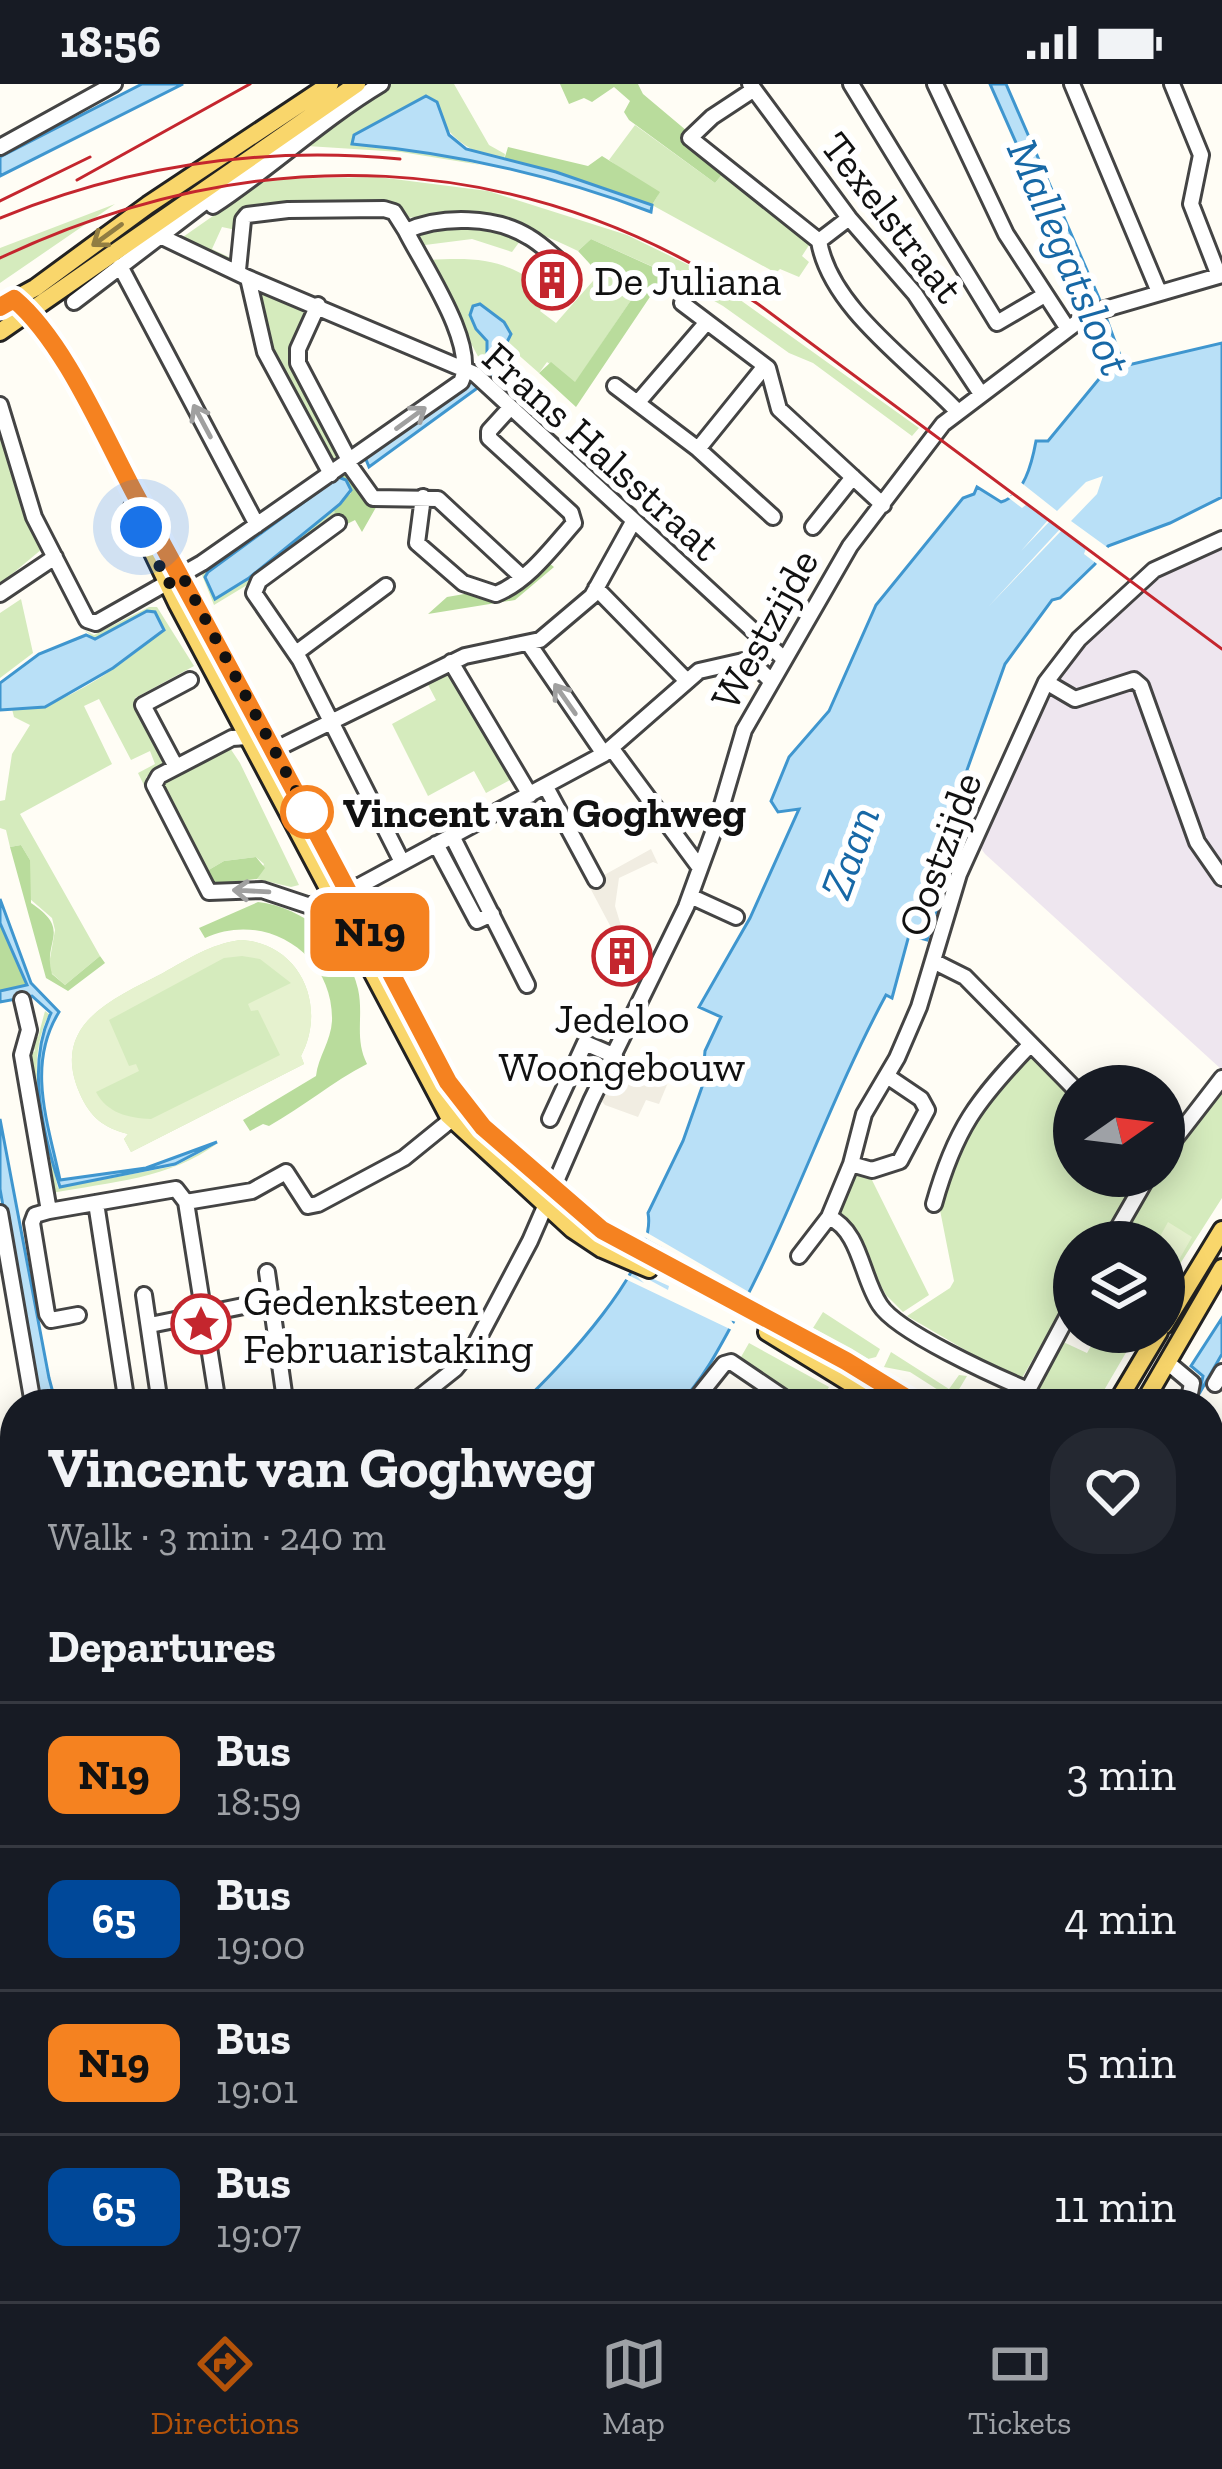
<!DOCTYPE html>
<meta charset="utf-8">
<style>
body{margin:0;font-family:"Zilla Slab",serif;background:#242831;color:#f1f3f6;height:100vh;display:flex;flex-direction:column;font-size:45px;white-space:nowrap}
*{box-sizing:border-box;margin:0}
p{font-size:39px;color:#9ea1a6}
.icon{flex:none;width:66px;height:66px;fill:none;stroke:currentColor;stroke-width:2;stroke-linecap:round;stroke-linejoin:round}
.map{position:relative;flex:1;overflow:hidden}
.sheet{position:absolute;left:0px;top:1305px;width:1224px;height:912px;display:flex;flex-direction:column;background:#171b24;border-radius:48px 48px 0 0;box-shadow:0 6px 30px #0003}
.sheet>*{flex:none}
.badge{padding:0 24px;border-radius:18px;font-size:42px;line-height:78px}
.needle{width:78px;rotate:76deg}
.tools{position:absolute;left:1053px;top:981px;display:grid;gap:24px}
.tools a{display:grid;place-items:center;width:132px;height:132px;border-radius:50%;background:#171b24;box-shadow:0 6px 30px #0003;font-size:60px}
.you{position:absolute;width:60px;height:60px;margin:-30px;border:9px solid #fff;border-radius:50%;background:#1a73e8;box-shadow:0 0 0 18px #1a73e833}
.map>.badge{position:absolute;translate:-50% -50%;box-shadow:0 0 0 6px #fff}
h2{padding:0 48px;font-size:45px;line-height:108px}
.round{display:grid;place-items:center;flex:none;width:126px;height:126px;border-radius:48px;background:#242831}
.overview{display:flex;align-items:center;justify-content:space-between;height:204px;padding:0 48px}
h1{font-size:57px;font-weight:700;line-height:90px}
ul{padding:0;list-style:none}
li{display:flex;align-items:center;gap:36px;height:144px;padding:0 48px;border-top:3px solid #363941}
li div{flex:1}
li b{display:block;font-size:45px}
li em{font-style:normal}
li .badge{min-width:132px;font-weight:700;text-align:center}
.status{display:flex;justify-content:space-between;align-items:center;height:84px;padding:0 60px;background:#171b24;direction:ltr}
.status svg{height:33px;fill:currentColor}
.tab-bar{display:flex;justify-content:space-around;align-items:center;height:168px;border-top:3px solid #363941;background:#171b24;font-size:33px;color:#9ea1a6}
.tab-bar a{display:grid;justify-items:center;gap:6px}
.tab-bar .current{color:#b45309}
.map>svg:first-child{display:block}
.industrial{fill:#eee6ef}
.green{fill:#d5ebbd}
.forest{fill:#b9dc9c}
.pitch{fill:#e6f2cf;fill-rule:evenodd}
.plaza{fill:#f1ede2}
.water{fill:#b9e0f7;stroke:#3f96cf;stroke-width:3}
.pier{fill:#fffdf5}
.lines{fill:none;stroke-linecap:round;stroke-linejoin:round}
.minor-casing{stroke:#444;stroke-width:20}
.major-casing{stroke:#222;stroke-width:22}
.minor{stroke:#fff;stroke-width:14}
.major{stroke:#f9d66b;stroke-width:16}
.rail{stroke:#c4262e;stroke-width:3}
.oneway{stroke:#917d42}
.oneway2{stroke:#a0a0a0}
.line-casing{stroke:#fff;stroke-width:27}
.line{stroke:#f58220;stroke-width:18}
.walk{stroke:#111;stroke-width:12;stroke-dasharray:0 21.6}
.stop-dot{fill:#fff;stroke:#f58220;stroke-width:6}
.labels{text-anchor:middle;stroke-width:12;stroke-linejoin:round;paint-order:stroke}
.street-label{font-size:42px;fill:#111;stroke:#fff}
.poi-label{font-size:42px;fill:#111;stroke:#fff;text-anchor:start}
.stop-label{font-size:42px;font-weight:bold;fill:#111;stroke:#fff;text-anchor:start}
.water-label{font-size:45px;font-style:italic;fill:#1768a6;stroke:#fff}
</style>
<div class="status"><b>18:56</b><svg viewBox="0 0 49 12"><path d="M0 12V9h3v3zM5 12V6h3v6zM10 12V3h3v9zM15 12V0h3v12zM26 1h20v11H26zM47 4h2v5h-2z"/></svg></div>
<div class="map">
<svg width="1222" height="2217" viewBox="0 0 1222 2217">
<rect width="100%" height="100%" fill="#fffdf5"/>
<path class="industrial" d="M1222 457V984L1221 985 985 770 975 756 1046 607 1095 533 1181 470Z"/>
<path class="green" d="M391 0H454L489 61 505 70 504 76C458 65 449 51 426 12L354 51 352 59 430 68 481 81 401 68 307 62Z
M635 41 715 99 725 87 811 158 802 172 809 178 799 193 780 185 776 189 652 121 658 111 609 76Z
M378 93 488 107 627 151 697 185 919 344 912 352 813 279 789 269 723 222 660 186 591 155 578 167C507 133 484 128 404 134L400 128 243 127 236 146 222 143 212 165 233 175 231 177 180 155 266 95Z
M115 120 0 199V164Z
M451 141 487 142 523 153 512 168 472 155 425 161 428 176C483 173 508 175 552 211L540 227 556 239 607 181 612 180 640 203 575 299 547 278 539 289 506 260 511 250 476 245 487 257V285L480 276 415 156 417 146Z
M256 202 308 221 309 227 294 266 342 372 336 379H331L264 259Z
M0 339 42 465 0 500Z
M343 385 338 393 270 440 265 449 209 488 206 493 214 514 249 494 333 426 339 433 252 498 214 521 202 491 206 485Z
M21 515 33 569 0 594V529Z
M149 523H157L194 582 135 614 169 680 146 693 182 764 177 768 138 689 155 680 150 667 131 676 99 615 84 622 112 680 20 730 100 872 65 901 48 886 55 846 52 834 30 815V776L21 761 10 763 6 746 0 744V717L5 716 12 670 30 641 14 633 12 625C57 631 130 575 164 546L147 527 95 555 84 546 94 551Z
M445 581 511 689 512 695 486 709 474 687 428 712 392 640 436 616 424 593Z
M230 664 240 679 299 801 291 803 257 795 264 780 256 773 224 777 207 787 160 698Z
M240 856C299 858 328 921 301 972L304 980 131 1068 124 1055 128 1050C104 1044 90 1033 80 1010 49 940 113 915 163 889 188 875 211 860 240 856Z
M45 927 49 930C22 985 46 1047 58 1104L175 1082 218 1059C170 1095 110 1098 52 1109L27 973 35 967 30 954 38 953Z
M1029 966 1074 1011V1092H1139L1101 1158H1074V1204L1022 1294 1015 1295 907 1232 950 1204 954 1197 939 1121 959 1055Z
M1222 1010V1114L1164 1205V1158H1116L1156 1092H1164C1164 1062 1203 1031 1222 1010Z
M856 1085 869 1090 929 1211 903 1228 886 1211 839 1125Z
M823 1228 880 1265 876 1273 868 1275 813 1244Z
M1099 1248H1138L1096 1320H1042L1037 1294 1059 1256 1087 1269Z
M749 1259 829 1303 819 1320H807L741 1273Z
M891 1268 949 1305 959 1291 967 1292 958 1307 978 1320H960L910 1288 884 1283Z
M1222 1433V1447L1211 1450 1222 1501V1539L1209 1545V1540L1218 1535 1215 1531 1209 1533V1436Z
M1222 2107V2217H207L253 2202H1209V2112Z"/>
<path class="forest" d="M560 0H638L643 10 687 47 684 56 725 87 715 99 629 36 624 28 630 17 614 3 592 18 584 14 569 20Z
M508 63 588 82 602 72 660 108 652 121 556 88 504 76Z
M591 155 666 189 576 323 539 289 551 278 575 298 640 203 612 180 600 191 578 167Z
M343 385 349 387 379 418 362 448 355 436 345 441 333 426 351 409 346 396 338 393Z
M545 476 554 483 515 516 428 530 447 513 499 504Z
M21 761 30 776 31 819C73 847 42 856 52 890L65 901 100 872 105 879 68 907 46 894 10 763Z
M256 773 265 784 257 795 214 800 207 787 224 777Z
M258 818C303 823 348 859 358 905 364 932 354 954 367 980 332 998 303 1023 269 1042L263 1040 250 1047 243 1036 316 992C318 973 331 957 332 937 334 870 265 826 205 854L199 844Z
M0 839 27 901 0 907Z
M512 2202H620L625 2217H490Z
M790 2202H889L888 2217H797Z"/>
<path class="pitch" d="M240 856C299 858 328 921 301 972L304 980 131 1068 124 1055 128 1050C104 1044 90 1033 80 1010 49 940 113 915 163 889 188 875 211 860 240 856ZM242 872 260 875 291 899 248 920 251 927 258 926 280 971 151 1035C128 1034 107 1029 96 1008L139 987 136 980 129 982 109 936 224 874Z
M1168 1138 1192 1153 1168 1195 1164 1192V1158H1157Z"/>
<path class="plaza" d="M651 765 658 780 653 778 619 794 615 822 622 845 614 849 588 800Z
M618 969 669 996 659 1020 646 1016 638 1033 605 1021 600 1015Z"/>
<path class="water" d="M142 0H183L0 92V73Z
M990 0H1006L1099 214 1124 282 1222 259V413L1170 439 1108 462 1095 480 1060 514 1052 516 1005 580 967 686 971 690 962 721 969 725 927 856 909 851 892 914 886 911C832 1011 796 1119 743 1220 725 1253 706 1293 679 1320H521C559 1285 658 1180 648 1129L683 1057 702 1003 705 967 721 933 699 923 750 834 799 725 778 728 771 717 789 673 829 627 876 521 963 414 974 410 977 403 1001 418C1024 412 1032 379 1036 357H1048L1113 278Z
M426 12 437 18 449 51 466 65 556 88 652 121 651 128C554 91 455 69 352 60L354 51Z
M480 220 504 238 511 250 491 291 476 305 369 383 365 373 487 285V257L476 245 470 231 473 222Z
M338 393 346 396 351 406 340 420 249 494 215 515 205 493 208 488Z
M147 527 155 528 164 546 113 584 45 623 0 626V599L39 570 86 551 95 555Z
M0 815 31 899 59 928C26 981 48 1039 60 1096L146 1084 217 1058 175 1080 60 1103C43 1050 26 981 51 929L32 912 0 918V907L27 901 0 839Z
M0 1035 49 1294 56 1320H38L0 1105Z
M1222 1234V1270L1199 1310 1203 1292 1191 1282Z
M15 1448V1590L0 1593V1451Z
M975 2202 990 2203 1126 2202 1102 2217H964L976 2210Z"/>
<path class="pier" d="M1103 392 1097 410 1071 437 1111 466 1099 477 1101 483 1084 470 1086 464 1062 446 988 523 1060 445 1050 437 1021 467 1048 436 1027 420 1022 424 1005 411 1011 412 1019 397 1057 427 1086 398Z
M644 1147 754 1211 747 1217 750 1220 739 1239 730 1236 737 1243 734 1247 619 1192 622 1188 644 1199 629 1185 668 1206 669 1202 625 1182 681 1183 682 1178 669 1170 643 1159 644 1156 664 1164 642 1152Z"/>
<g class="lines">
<g class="minor-casing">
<path id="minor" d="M750 0 849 134 915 210 981 310
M851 0 997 239 1043 212
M935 0 1006 150 1068 245
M1072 0 1159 208
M1172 0 1201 71 1191 120 1219 192
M753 6 712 33 690 54 819 157
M0 63 114 0
M213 122C271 84 321 36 381 0
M849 134 819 157C830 224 912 279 957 327
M160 152 248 194 475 290 784 575
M120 182 257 441
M238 186 243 136 247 131 288 126 384 125 394 128 406 147C441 131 496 132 529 153 543 161 555 174 568 184
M248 194 265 268 331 390
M74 218 230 99 284 61 304 52
M682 219 768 284 779 325 883 421
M318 221 298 265V279L350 378
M615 302 698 365 773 433
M639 317 707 238
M0 321 34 433 87 536 96 539 202 479 461 298C478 261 424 183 406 147
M698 365 765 282
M348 379 373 414 438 415 522 493
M423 413 417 459 463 499 496 510C528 497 552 464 574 439L571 429 489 354V347L509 325
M338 439 259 497 254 509 300 576 402 778
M813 443 853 393
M596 504 686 596
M0 510 55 473
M529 560 604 670
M296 569 386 502
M451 578 530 711
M1046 598 1075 615 1134 596 1141 602 1197 758 1222 794
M248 653 232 654 159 692 154 701 209 808 262 806 310 822 361 801 604 670 699 587 743 577 753 579 771 597
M612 665 700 784
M274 666 465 572 540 556 592 512 633 438
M176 683 143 621 190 596
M546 703 596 796
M452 752 527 901
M436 760 477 837 492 830
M690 812 736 833
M935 878 965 893 1074 1004
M22 916 29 946 22 971 49 1127 35 1131 32 1139 47 1230 51 1236 78 1231
M550 1035 585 959 615 972
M1164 1069 1222 994
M851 1080 872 1086 900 1077 927 1026 921 1015 887 992
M186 1118 218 1320
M96 1119 127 1320
M934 1120C955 1045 977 1016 1030 961
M49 1127 176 1105 186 1118 252 1107 286 1088 308 1122 318 1120 404 1074 457 1031
M0 1129 33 1320
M829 1133C861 1148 861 1193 880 1221 897 1248 995 1292 1028 1306L1074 1220
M1110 1158 1148 1092
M799 1172 829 1133 851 1080 864 1030 897 974 919 923 959 790 1046 598 1079 555 1154 486 1222 455
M267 1188 284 1309
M144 1211 160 1320
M150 1241 268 1217
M1167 1278 1192 1299 1188 1320
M1215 1300 1222 1288
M411 1320 455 1285 476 1259 530 1157 591 1017 686 823 717 738 744 646 850 462 943 340 1088 230 1222 191
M692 1320 724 1280 731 1278 793 1320
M0 1372 15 1369
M1209 1583 1222 1604
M1 1729 15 1774
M0 1909 15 1904
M0 1956 15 1999
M0 2055 15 2050
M0 2133 15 2174
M25 2202 31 2217
M92 2217 132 2202
M148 2217 162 2214 163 2217"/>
</g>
<g class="major-casing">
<path id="major" d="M14 215C65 257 102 350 134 408 241 604 345 801 448 998L483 1043 602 1146 846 1277 916 1320
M0 223 35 204 148 121 330 0
M0 248 357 0
M132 425 177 519 448 1031 572 1145 602 1165 649 1185
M1164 1241 1222 1146
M767 1248 884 1320
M1116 1320 1159 1248
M1143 1320 1222 1184
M1209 1616 1222 1637
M1209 1646 1222 1667
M1209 1684 1222 1705
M1209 1703 1222 1725
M122 2217 161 2202"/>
</g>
<use href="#minor" class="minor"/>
<use href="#major" class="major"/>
<path class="rail" d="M77 96 250 0
M0 117 90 73
M0 134C127 82 263 62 400 75
M0 174C255 54 521 61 758 220L1222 565"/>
</g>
<defs><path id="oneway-shaft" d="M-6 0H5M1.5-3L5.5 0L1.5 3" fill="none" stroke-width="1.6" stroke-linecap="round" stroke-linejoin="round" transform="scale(3)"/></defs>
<use class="oneway" href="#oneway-shaft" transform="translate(107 151) rotate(144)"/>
<g class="oneway2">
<use href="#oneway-shaft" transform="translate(411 334) rotate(-36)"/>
<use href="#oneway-shaft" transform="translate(202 337) rotate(-118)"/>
<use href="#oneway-shaft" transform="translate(565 615) rotate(-125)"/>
<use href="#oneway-shaft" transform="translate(251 807) rotate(-177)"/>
</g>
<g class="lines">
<g class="line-casing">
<path id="line" d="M0 223 14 215C64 257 103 350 134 408 241 604 345 801 448 998L483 1043 602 1146 846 1277 916 1320"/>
</g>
<use href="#line" class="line"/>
<path class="walk" d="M141 443 168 500 182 491 307 728"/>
</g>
<defs>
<g id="building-ring" transform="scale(3)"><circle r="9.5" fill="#fff" stroke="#c4262e" stroke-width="1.5"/><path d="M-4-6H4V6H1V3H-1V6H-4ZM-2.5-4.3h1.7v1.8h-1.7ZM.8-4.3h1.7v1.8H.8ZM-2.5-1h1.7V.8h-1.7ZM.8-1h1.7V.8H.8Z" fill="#c4262e"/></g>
<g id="sight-ring" transform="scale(3)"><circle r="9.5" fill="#fff" stroke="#c4262e" stroke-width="1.5"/><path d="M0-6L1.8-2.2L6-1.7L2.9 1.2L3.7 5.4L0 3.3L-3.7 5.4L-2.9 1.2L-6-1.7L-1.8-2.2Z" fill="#c4262e"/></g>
</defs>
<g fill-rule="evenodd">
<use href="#building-ring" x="552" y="196"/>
<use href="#building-ring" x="622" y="872"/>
<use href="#sight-ring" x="201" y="1240"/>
</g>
<circle class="stop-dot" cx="307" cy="728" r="24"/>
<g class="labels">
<g class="street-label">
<text transform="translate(893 133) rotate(52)" y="15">Texelstraat</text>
<text transform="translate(602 367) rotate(42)" y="15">Frans Halsstraat</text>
<text transform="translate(764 545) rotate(-61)" y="15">Westzijde</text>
<text transform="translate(939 770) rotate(-70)" y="15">Oostzijde</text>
</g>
<g class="poi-label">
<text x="594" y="211">De Juliana</text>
<text x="622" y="949" text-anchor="middle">Jedeloo<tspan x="622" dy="48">Woongebouw</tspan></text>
<text x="243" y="1231">Gedenksteen<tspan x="243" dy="48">Februaristaking</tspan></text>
</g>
<g class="stop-label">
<text x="343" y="743">Vincent van Goghweg</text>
</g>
<g class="water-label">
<text transform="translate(1070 173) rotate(67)" y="16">Mallegatsloot</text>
<text transform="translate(849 768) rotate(-70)" y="16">Zaan</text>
</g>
</g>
</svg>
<div class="tools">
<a><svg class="needle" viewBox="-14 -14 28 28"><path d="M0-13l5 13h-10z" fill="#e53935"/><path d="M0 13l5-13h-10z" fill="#9ea1a6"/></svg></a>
<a><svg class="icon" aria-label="layers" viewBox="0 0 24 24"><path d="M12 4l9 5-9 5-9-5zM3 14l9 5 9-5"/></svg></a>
</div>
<div class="you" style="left:141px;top:443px"></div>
<b class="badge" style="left:370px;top:848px;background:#f58220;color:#111">N19</b>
<section class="sheet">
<div class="overview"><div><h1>Vincent van Goghweg</h1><p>Walk · 3 min · 240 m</p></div><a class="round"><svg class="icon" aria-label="heart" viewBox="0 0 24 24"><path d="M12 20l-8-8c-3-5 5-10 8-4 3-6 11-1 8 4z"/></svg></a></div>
<h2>Departures</h2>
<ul>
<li><span class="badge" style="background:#f58220;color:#111">N19</span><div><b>Bus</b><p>18:59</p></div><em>3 min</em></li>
<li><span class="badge" style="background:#004899;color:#fff">65</span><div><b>Bus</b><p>19:00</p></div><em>4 min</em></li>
<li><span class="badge" style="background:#f58220;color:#111">N19</span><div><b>Bus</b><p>19:01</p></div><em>5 min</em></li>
<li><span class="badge" style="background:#004899;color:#fff">65</span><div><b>Bus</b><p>19:07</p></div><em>11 min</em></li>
</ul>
</section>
</div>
<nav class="tab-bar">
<a class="current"><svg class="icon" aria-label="directions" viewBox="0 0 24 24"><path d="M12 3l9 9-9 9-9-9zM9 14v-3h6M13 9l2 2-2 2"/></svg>Directions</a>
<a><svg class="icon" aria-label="map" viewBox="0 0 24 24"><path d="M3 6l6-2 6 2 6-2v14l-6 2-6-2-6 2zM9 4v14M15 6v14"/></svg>Map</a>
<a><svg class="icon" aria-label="tickets" viewBox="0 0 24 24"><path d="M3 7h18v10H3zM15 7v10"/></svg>Tickets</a>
</nav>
